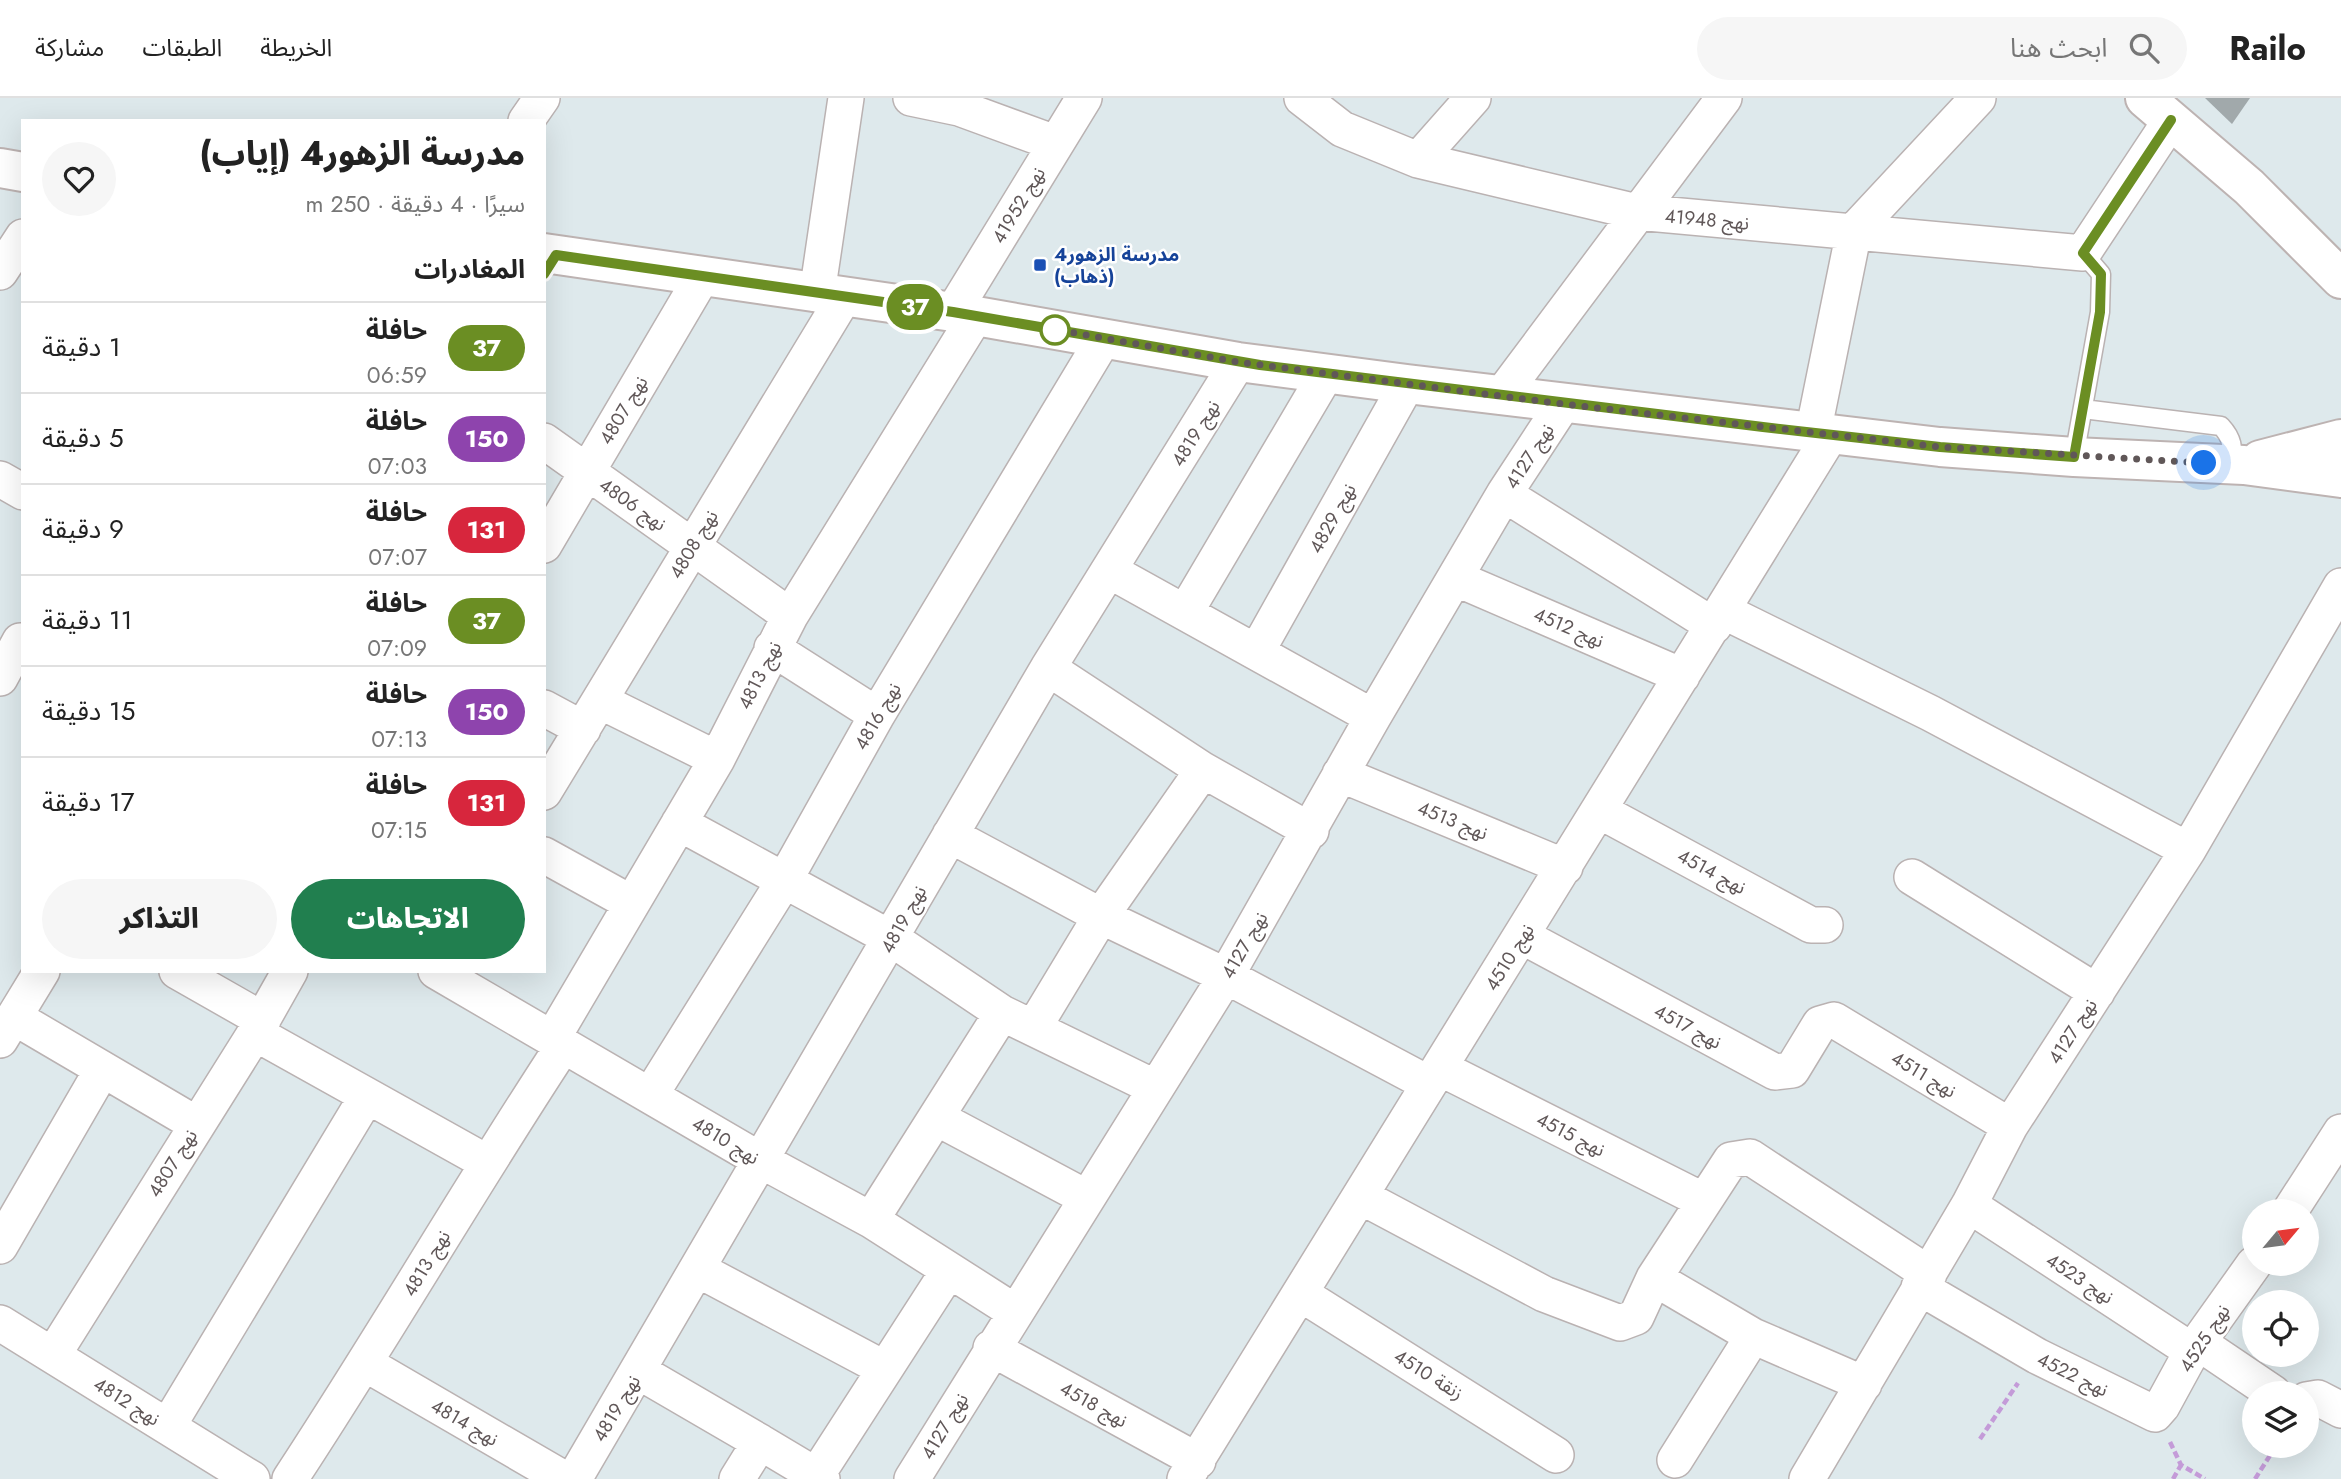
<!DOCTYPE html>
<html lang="ar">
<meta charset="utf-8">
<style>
body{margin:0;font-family:Jost,"Noto Sans Arabic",sans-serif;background:#f6f6f6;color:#222;direction:rtl;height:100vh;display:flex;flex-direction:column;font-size:26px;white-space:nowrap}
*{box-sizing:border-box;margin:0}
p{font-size:23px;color:#767676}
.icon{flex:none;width:38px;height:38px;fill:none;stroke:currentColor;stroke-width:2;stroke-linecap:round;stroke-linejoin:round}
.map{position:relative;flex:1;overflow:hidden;direction:ltr}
.sheet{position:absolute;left:21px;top:21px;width:525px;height:854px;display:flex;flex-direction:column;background:#fff;border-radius:0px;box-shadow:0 7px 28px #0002;direction:rtl}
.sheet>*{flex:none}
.badge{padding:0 14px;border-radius:23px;font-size:24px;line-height:46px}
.needle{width:46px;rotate:61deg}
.controls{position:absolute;left:2242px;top:1101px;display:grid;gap:14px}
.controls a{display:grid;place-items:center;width:77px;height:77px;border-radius:50%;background:#fff;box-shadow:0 7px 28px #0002;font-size:35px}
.you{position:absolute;width:35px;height:35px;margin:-18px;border:5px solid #fff;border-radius:50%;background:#1a73e8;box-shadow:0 0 0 10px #1a73e833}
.map>.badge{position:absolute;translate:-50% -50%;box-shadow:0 0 0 4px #fff}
h2{padding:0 21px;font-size:26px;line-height:63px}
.round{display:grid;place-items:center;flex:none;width:74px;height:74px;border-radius:37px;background:#f6f6f6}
.headline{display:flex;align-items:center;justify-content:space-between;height:119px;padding:0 21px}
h1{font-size:33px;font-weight:800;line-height:52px}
.action{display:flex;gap:14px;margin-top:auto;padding:14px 21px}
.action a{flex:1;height:80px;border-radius:42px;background:#217f4f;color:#fff;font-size:28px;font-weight:800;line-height:80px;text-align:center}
.action a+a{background:#f6f6f6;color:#222}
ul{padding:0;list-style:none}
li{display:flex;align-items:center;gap:21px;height:91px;padding:0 21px;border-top:2px solid #e0e0e0}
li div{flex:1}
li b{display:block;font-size:26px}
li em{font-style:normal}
li .badge{min-width:77px;font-weight:700;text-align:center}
header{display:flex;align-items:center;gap:42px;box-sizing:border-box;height:98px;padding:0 35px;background:#fff;border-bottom:2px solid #e0e0e0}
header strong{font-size:33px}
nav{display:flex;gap:38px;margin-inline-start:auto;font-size:24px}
.search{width:490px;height:63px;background:#f6f6f6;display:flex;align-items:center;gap:18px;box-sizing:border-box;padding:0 24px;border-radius:38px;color:#767676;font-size:26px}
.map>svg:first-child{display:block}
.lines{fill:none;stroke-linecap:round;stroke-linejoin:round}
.service-casing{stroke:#bab2b2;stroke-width:21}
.minor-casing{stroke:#bab2b2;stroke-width:38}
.secondary-casing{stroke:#bdb3b2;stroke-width:42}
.path{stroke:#c49bd8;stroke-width:4.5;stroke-dasharray:7 3.5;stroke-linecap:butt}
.service{stroke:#fff;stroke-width:18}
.minor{stroke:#fff;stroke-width:35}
.secondary{stroke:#fff;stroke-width:38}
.wall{fill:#a1a9ab}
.line-casing{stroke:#fff;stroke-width:16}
.line{stroke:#6b8e23;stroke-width:10}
.walk{stroke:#605758;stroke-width:7;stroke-dasharray:0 12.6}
.transit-dot{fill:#1a4fb4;stroke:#fff;stroke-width:2.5}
.stop-dot{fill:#fff;stroke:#6b8e23;stroke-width:3.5}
.labels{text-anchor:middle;stroke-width:5;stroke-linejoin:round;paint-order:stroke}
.street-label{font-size:19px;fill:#605758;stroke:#fff}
.transit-label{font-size:19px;font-weight:bold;fill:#164399;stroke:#fff;text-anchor:start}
</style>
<header>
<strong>Railo</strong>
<div class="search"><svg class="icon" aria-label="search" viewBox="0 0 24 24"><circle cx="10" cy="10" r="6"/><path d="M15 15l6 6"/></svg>ابحث هنا</div>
<nav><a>الخريطة</a><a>الطبقات</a><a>مشاركة</a></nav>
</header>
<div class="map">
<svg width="2341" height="1381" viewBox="0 0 2341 1381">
<rect width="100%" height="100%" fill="#dee9ec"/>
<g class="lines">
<g class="service-casing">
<path id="service" d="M2083 311 2221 328C2233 341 2233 349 2231 366
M2074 359 2100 214 2101 176 2083 155"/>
</g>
<g class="minor-casing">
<path id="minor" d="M911 0 959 10 1055 45
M1302 0 1342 31 1418 62 1637 114 2083 155 2171 22
M526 23 542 0
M1418 62 1473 0
M0 174 23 139
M817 196 846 0
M953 214 1084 0
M1501 298 1724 0
M1813 335 1854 133 1978 0
M544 343 790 518
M0 381 23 394
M1504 396 1714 528
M544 447 703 177
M1110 473 1373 619
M1455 480 1682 578
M1186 513 1326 276
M1723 513 1930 615 2188 752
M772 550 877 617
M1257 553 1407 286
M1048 570 1203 672 1311 733
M0 580 20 543
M600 603 717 661
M544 610 583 631
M1340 676 1565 769
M544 694 844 199
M1600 713 1811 827H1825
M679 725 892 841 1002 915 1156 990
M950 737 1101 818 1226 878 1429 986
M544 757 631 805
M1912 779 2097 894
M1522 838 1775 974 1792 972 1820 926 1834 922 2010 1028
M177 873 263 922
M436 873 762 1063 871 1122 1015 1214
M14 919 196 1026
M1034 929 1101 818 1203 672
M255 935 486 1064
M552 941 717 661 790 518 975 219
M0 942 42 873
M1440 970 1702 1102
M651 996 784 783 877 617 1104 240
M937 1020 1087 1100
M1360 1098 1544 1196 1620 1225 1636 1219 1654 1180 1731 1062 1750 1059 1929 1176
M1969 1107 2192 1253
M2290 1113 2341 1034
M871 1122 1002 915
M0 1148 102 972
M697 1171 885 1271
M1654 1180 1753 1238 1864 1286
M1919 1189 2037 1258 2155 1316 2162 1308 2192 1253 2254 1166
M1301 1196 1556 1357
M0 1225 252 1381
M2199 1245 2273 1295
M991 1250 1198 1363
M53 1257 255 935 290 873
M366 1266 564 1381
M638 1273 760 1344
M2306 1302 2318 1300 2341 1312
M168 1328 367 998
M1675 1362 1753 1238
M816 1378 949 1172
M290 1381C384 1238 469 1091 563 948
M574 1381 1048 570 1238 264
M737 1381 760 1344 822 1381
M912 1381 1226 878 1373 619 1504 396 1563 306
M1185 1381 1831 336
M1807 1381 1969 1107 2010 1028 2188 752 2341 488"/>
</g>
<g class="secondary-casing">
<path id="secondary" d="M2145 0 2249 89 2341 181
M0 70 23 74
M544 155 953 214 1238 264 1407 286 1940 349 2074 359 2244 367 2341 380
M2260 362 2341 341"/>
</g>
<path class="path" d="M1980 1341 2018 1285
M2170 1344 2181 1367 2205 1381
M2173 1381 2181 1367
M2255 1381 2276 1348"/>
<use href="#service" class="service"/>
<use href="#minor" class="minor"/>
<use href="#secondary" class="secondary"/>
</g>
<path class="wall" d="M2205 0H2250L2232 26Z"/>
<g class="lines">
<g class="line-casing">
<path id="line" d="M544 176 556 157 953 214 1260 267 1763 329 1940 349 2074 359 2100 214 2101 176 2083 155 2171 22"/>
</g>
<use href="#line" class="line"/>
<path class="walk" d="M1055 232 1052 231 1238 264 1563 306 1940 349 2204 365"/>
</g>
<rect class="transit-dot" x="1033" y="160" width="14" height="14" rx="3.5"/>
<circle class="stop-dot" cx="1055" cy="232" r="14"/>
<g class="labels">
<g class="street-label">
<text transform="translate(1018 107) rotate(-59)" y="7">نهج 41952</text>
<text transform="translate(1707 121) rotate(5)" y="7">نهج 41948</text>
<text transform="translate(623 312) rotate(-59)" y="7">نهج 4807</text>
<text transform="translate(1195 335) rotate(-58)" y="7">نهج 4819</text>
<text transform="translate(1529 358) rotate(-57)" y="7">نهج 4127</text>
<text transform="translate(633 406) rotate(35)" y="7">نهج 4806</text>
<text transform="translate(1332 420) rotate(-61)" y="7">نهج 4829</text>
<text transform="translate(693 446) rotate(-59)" y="7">نهج 4808</text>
<text transform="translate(1569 529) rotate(23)" y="7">نهج 4512</text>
<text transform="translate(759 577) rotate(-63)" y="7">نهج 4813</text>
<text transform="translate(877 618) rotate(-60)" y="7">نهج 4816</text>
<text transform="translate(1453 722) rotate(22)" y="7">نهج 4513</text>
<text transform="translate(1712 773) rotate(28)" y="7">نهج 4514</text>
<text transform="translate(903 821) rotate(-61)" y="7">نهج 4819</text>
<text transform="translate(1244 847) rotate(-60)" y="7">نهج 4127</text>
<text transform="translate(1509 859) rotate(-58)" y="7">نهج 4510</text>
<text transform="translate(1688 928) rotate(28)" y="7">نهج 4517</text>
<text transform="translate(2072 933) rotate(-57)" y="7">نهج 4127</text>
<text transform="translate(1924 976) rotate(31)" y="7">نهج 4511</text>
<text transform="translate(1571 1036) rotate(27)" y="7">نهج 4515</text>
<text transform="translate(726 1042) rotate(31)" y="7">نهج 4810</text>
<text transform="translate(172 1065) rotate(-58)" y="7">نهج 4807</text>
<text transform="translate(426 1165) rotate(-59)" y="7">نهج 4813</text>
<text transform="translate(2080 1180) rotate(33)" y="7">نهج 4523</text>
<text transform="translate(2204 1240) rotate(-57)" y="7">نهج 4525</text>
<text transform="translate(1429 1276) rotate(32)" y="7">زنقة 4510</text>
<text transform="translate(2073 1276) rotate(26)" y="7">نهج 4522</text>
<text transform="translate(127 1303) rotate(32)" y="7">نهج 4812</text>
<text transform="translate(1094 1306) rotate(29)" y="7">نهج 4518</text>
<text transform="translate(616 1310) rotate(-59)" y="7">نهج 4819</text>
<text transform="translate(465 1324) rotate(30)" y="7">نهج 4814</text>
<text transform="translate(944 1328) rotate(-59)" y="7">نهج 4127</text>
</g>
<g class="transit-label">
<text x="1054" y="163">مدرسة الزهور4<tspan x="1054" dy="22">(ذهاب)</tspan></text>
</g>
</g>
</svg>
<div class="controls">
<a><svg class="needle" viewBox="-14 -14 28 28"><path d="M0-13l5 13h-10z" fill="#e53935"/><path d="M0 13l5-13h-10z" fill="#767676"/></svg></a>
<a><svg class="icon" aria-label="locate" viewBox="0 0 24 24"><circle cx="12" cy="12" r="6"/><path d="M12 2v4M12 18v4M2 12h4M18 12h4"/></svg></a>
<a><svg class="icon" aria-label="layers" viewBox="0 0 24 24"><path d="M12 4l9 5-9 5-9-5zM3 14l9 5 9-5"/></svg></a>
</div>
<div class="you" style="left:2204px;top:365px"></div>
<b class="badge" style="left:915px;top:209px;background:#6b8e23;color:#fff">37</b>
<section class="sheet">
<div class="headline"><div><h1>مدرسة الزهور4 (إياب)</h1><p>سيرًا · 4 دقيقة · 250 m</p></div><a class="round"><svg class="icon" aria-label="heart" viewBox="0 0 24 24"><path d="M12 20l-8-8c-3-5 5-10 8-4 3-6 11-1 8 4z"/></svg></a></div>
<h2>المغادرات</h2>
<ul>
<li><span class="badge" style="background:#6b8e23;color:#fff">37</span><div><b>حافلة</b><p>06:59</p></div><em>1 دقيقة</em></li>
<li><span class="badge" style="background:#8e44ad;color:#fff">150</span><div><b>حافلة</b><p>07:03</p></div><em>5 دقيقة</em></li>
<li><span class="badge" style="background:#d7263d;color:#fff">131</span><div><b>حافلة</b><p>07:07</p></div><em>9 دقيقة</em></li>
<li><span class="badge" style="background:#6b8e23;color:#fff">37</span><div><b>حافلة</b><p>07:09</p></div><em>11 دقيقة</em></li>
<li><span class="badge" style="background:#8e44ad;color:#fff">150</span><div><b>حافلة</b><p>07:13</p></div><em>15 دقيقة</em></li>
<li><span class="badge" style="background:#d7263d;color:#fff">131</span><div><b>حافلة</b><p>07:15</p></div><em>17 دقيقة</em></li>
</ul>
<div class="action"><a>الاتجاهات</a><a>التذاكر</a></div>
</section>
</div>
